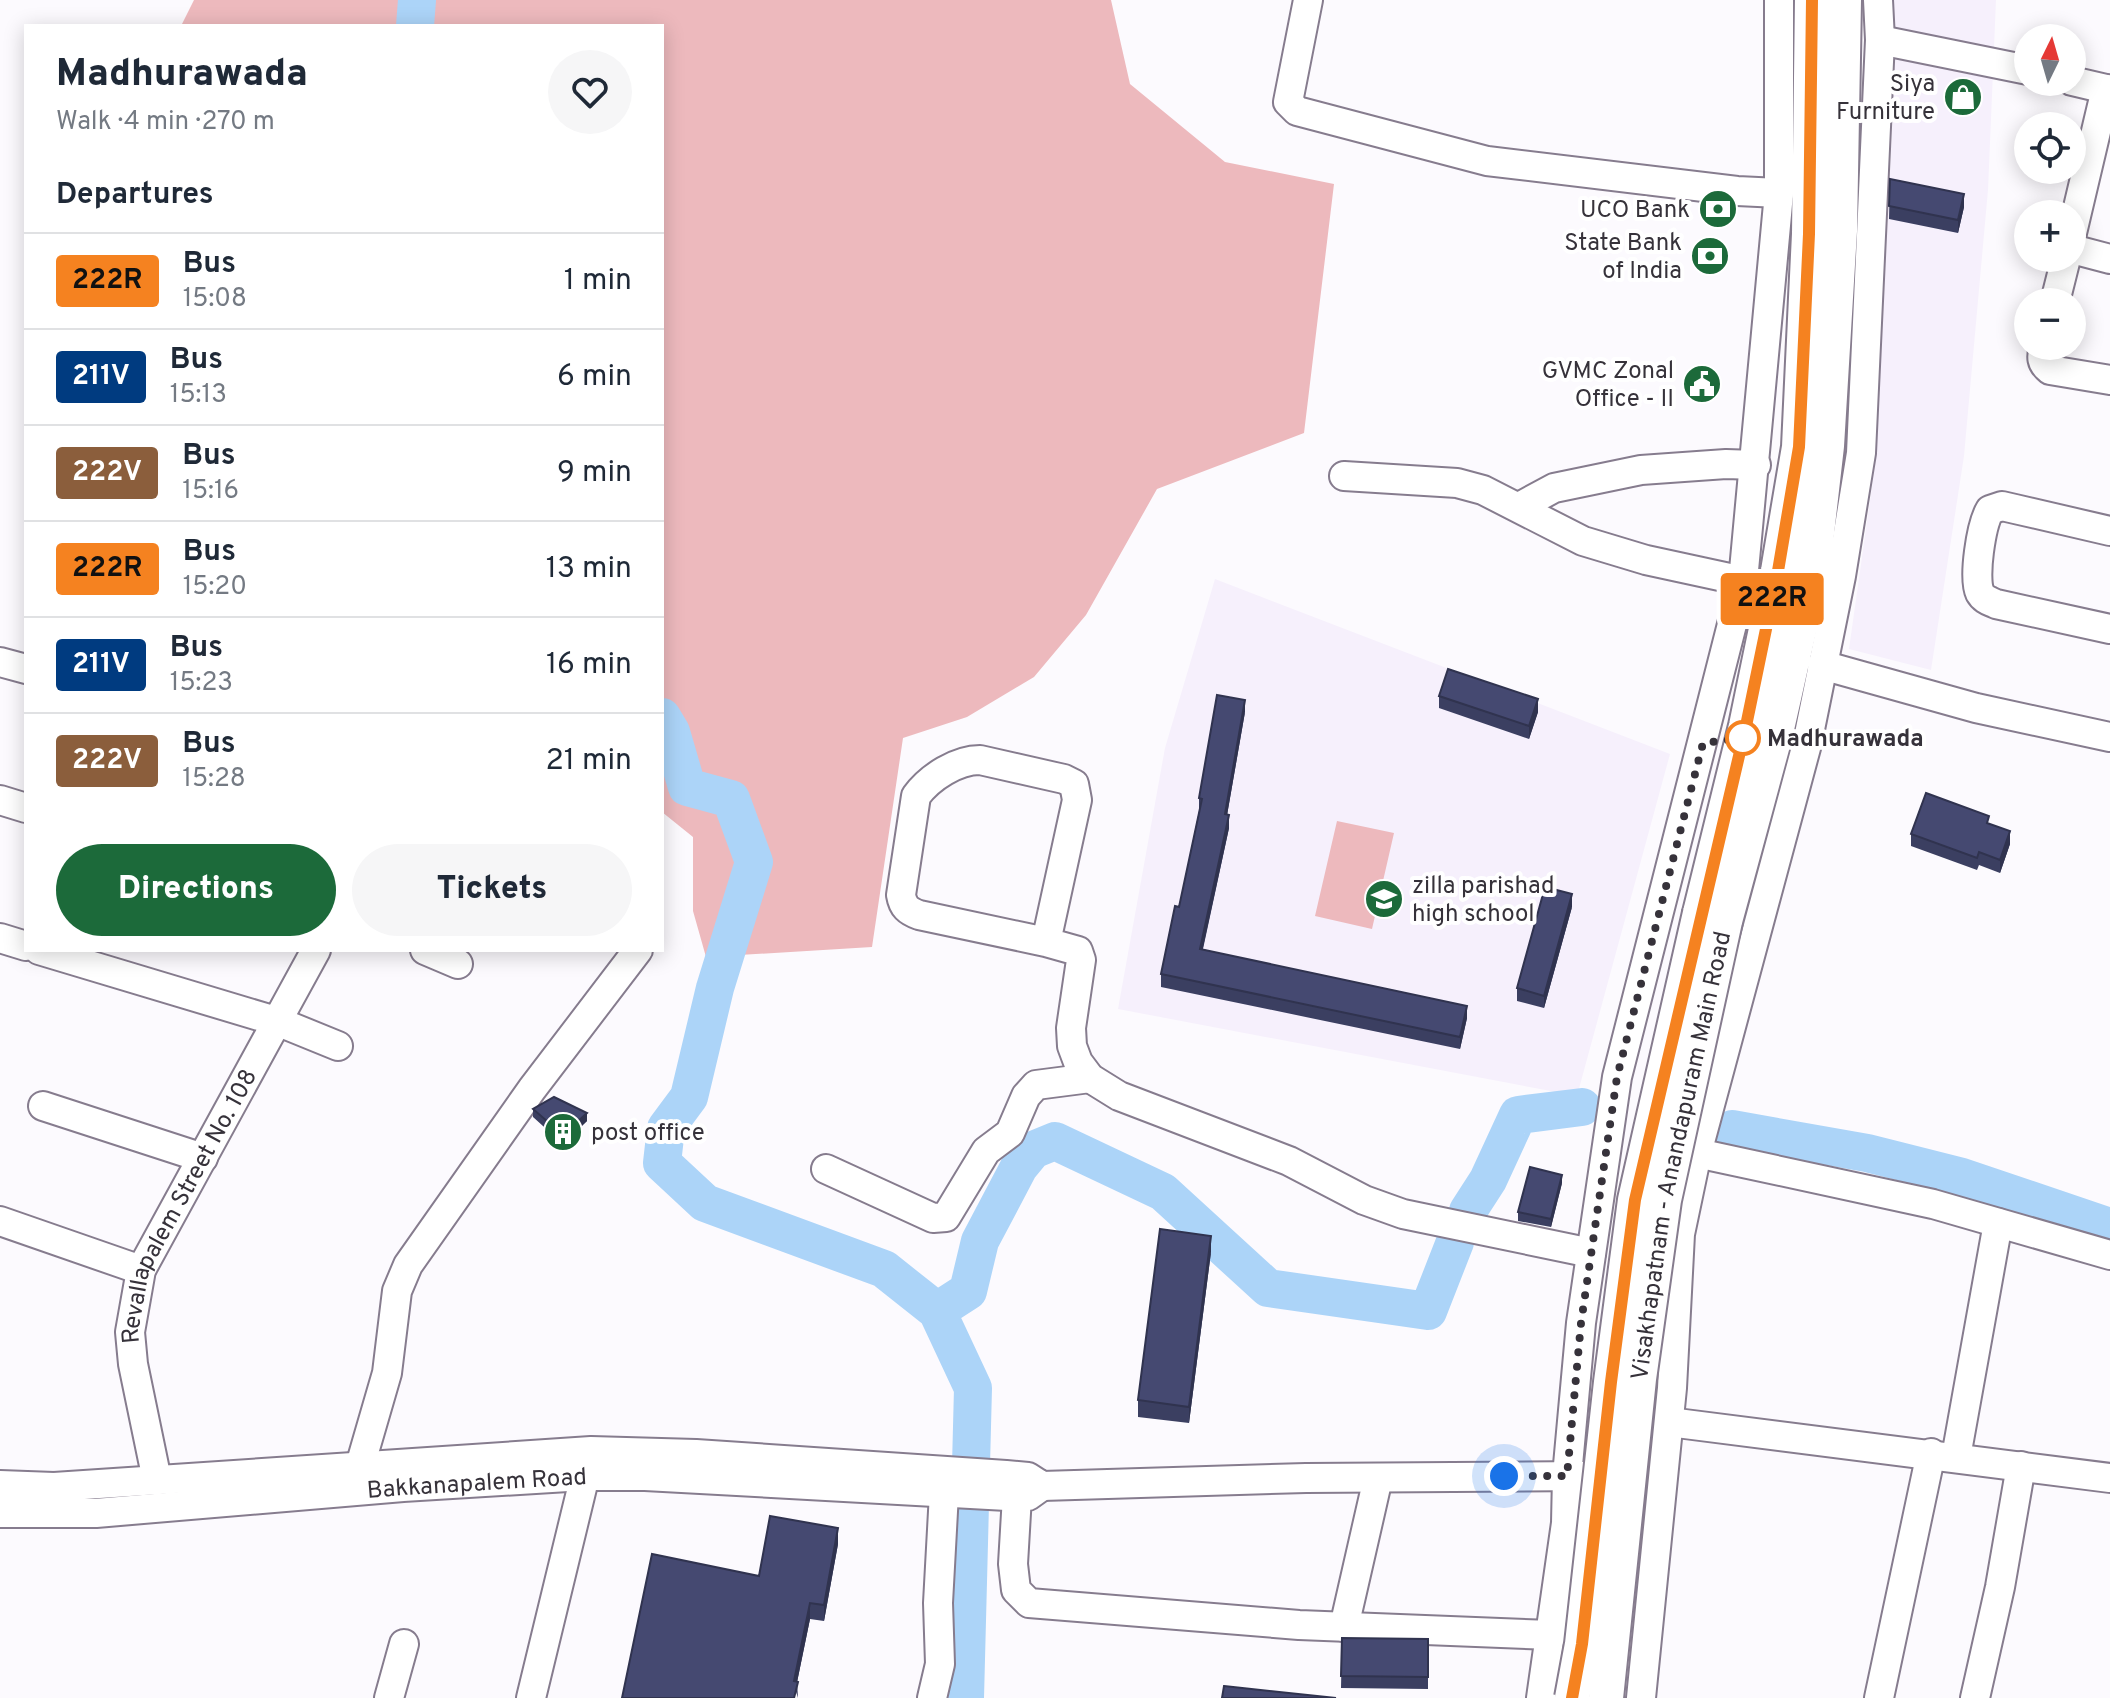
<!DOCTYPE html>
<meta charset="utf-8">
<style>
body{margin:0;font-family:Overpass,sans-serif;background:#f6f6f7;color:#1f2937;height:100vh;display:flex;flex-direction:column;font-size:30px;white-space:nowrap}
*{box-sizing:border-box;margin:0}
p{font-size:26px;color:#747a83}
.icon{flex:none;width:44px;height:44px;fill:none;stroke:currentColor;stroke-width:2;stroke-linecap:round;stroke-linejoin:round}
.map{position:relative;flex:1;overflow:hidden}
.drawer{position:absolute;left:24px;top:24px;width:640px;height:928px;display:flex;flex-direction:column;background:#fff;border-radius:0px;box-shadow:0 4px 20px #0003}
.drawer>*{flex:none}
.badge{padding:0 16px;border-radius:6px;font-size:28px;line-height:52px}
.needle{width:52px;rotate:5deg}
.buttons{position:absolute;left:2014px;top:24px;display:grid;gap:16px}
.buttons a{display:grid;place-items:center;width:72px;height:72px;border-radius:50%;background:#fff;box-shadow:0 4px 20px #0003;font-size:40px}
.you{position:absolute;width:40px;height:40px;margin:-20px;border:6px solid #fff;border-radius:50%;background:#1a73e8;box-shadow:0 0 0 12px #1a73e833}
.map>.badge{position:absolute;translate:-50% -50%;box-shadow:0 0 0 4px #fff}
h2{padding:0 32px;font-size:30px;line-height:72px}
.round{display:grid;place-items:center;flex:none;width:84px;height:84px;border-radius:42px;background:#f6f6f7}
.summary{display:flex;align-items:center;justify-content:space-between;height:136px;padding:0 32px}
h1{font-size:38px;font-weight:800;line-height:60px}
.action{display:flex;gap:16px;margin-top:auto;padding:16px 32px}
.action a{flex:1;height:92px;border-radius:48px;background:#1c6a3a;color:#fff;font-size:32px;font-weight:800;line-height:92px;text-align:center}
.action a+a{background:#f6f6f7;color:#1f2937}
ul{padding:0;list-style:none}
li{display:flex;align-items:center;gap:24px;height:96px;padding:0 32px;border-top:2px solid #e0e1e3}
li div{flex:1}
li b{display:block;font-size:30px}
li em{font-style:normal}
li .badge{min-width:88px;font-weight:700;text-align:center}
.map>svg:first-child{display:block}
.built{fill:#f6f0fc}
.green{fill:#edb9bd}
.lines{fill:none;stroke-linecap:round;stroke-linejoin:round}
.river{stroke:#acd4f8;stroke-width:38}
.minor-casing{stroke:#867c8e;stroke-width:32}
.major-casing{stroke:#867c8e;stroke-width:38}
.minor{stroke:#fff;stroke-width:28}
.major{stroke:#fff;stroke-width:34}
.major-bridge-casing{stroke:#867c8e;stroke-width:38;stroke-linecap:butt}
.major-bridge{stroke:#fff;stroke-width:34}
.wall{fill:#3b3f61}
.shaded-wall{fill:#30334f}
.building{fill:#454971;stroke:#30334f;stroke-width:2}
.line-casing{stroke:#fff;stroke-width:18}
.line{stroke:#f58220;stroke-width:12}
.walk{stroke:#36323a;stroke-width:8;stroke-dasharray:0 14.4}
.stop-dot{fill:#fff;stroke:#f58220;stroke-width:4}
.labels{text-anchor:middle;stroke-width:8;stroke-linejoin:round;paint-order:stroke}
.poi-label{font-size:24px;fill:#36323a;stroke:#fff;text-anchor:end}
.stop-label{font-size:24px;font-weight:bold;fill:#36323a;stroke:#fff;text-anchor:start}
.street-label{font-size:24px;fill:#36323a;stroke:#fff}
</style>
<div class="map">
<svg width="2110" height="1698" viewBox="0 0 2110 1698">
<rect width="100%" height="100%" fill="#fcfafe"/>
<path class="built" d="M1894 0H1996L1988 190 1964 456 1931 670 1849 649 1876 458 1893 110Z
M1215 579 1670 754 1577 1096 1118 1009 1165 748Z"/>
<path class="green" d="M194 0H1111L1130 84 1225 162 1334 184 1304 433 1157 489 1086 615 1034 677 967 717 903 738 872 947 706 957 693 911V837L662 812V26H181Z
M1337 821 1394 833 1372 929 1315 916Z"/>
<g class="lines">
<path class="river" d="M415 26 417 0
M662 717 671 732 687 787 731 799 754 862 715 988 689 1097 666 1128 662 1163 705 1203 884 1269 937 1311 973 1388 965 1698
M1732 1129 1867 1153 1962 1177 2110 1227
M1468 1211 1488 1180 1518 1115 1582 1107
M937 1311 968 1291 980 1241 1019 1167 1033 1150 1055 1141 1163 1192 1268 1288 1428 1311 1455 1242"/>
<g class="minor-casing">
<g id="minor">
<path d="M1308 0 1288 102 1297 111 1487 161 1737 191 1779 193"/>
<path d="M1880 40 2028 70"/>
<path d="M2072 81 2110 90"/>
<path d="M2072 233 2106 89"/>
<path d="M2072 249 2110 259"/>
<path d="M2055 302 2066 258"/>
<path d="M2044 346C2041 357 2041 363 2050 370L2110 380"/>
<path d="M1344 476 1457 483 1483 490 1583 541 1646 560 1743 581"/>
<path d="M1519 507 1554 488 1641 470 1726 464 1756 465"/>
<path d="M2110 531 2015 509 2002 506 1990 510C1981 525 1973 578 1980 593 1984 600 1990 601 1996 604L2110 629"/>
<path d="M0 662 26 669"/>
<path d="M1822 665 1976 708 2110 737"/>
<path d="M0 800 26 808"/>
<path d="M0 938 26 946"/>
<path d="M1046 942 1077 800 1074 784 1064 779 980 760C957 760 930 777 916 796L901 895C903 907 908 911 919 915L1046 942 1078 951 1081 960 1071 1028 1072 1046 1078 1062 1090 1078 1119 1096 1289 1161 1364 1200 1403 1214 1591 1253"/>
<path d="M39 950 279 1022 338 1046"/>
<path d="M425 950 458 964"/>
<path d="M43 1106 203 1158"/>
<path d="M1697 1153 1933 1204 2110 1255"/>
<path d="M826 1169 933 1218 946 1217 986 1151 1010 1133 1026 1096 1036 1085 1090 1078"/>
<path d="M0 1221 141 1270"/>
<path d="M1669 1422 2110 1478"/>
<path d="M1956 1457 1998 1223"/>
<path d="M360 1466 387 1373 397 1291 408 1265 532 1089 638 950"/>
<path id="s1" d="M157 1480 133 1364 130 1332 141 1270 316 950"/>
<path d="M0 1485 54 1487 591 1451 696 1454 1006 1475 1028 1477 1042 1486 1306 1478 1586 1476"/>
<path d="M1017 1496 1013 1564 1016 1590 1029 1603 1299 1625 1552 1635"/>
<path id="s2" d="M0 1513H96L403 1487 584 1476H645L1007 1496H1028L1042 1486"/>
<path d="M1344 1627 1378 1478"/>
<path d="M389 1698 404 1644"/>
<path d="M531 1698 589 1459"/>
<path d="M932 1698 940 1664 938 1603 944 1493"/>
<path d="M1541 1698 1566 1523 1567 1476 1581 1323 1617 1077 1743 581 1779 193V0"/>
<path d="M1641 1698 1672 1388 1680 1234 1697 1153 1807 744 1841 576 1861 453 1880 40 1878 0"/>
<path d="M1879 1698 1931 1453"/>
<path d="M1975 1698 2000 1587 2021 1466"/>
</g>
</g>
<g class="major-casing">
<path id="major" d="M1700 913 1746 726 1778 571 1799 447 1809 234 1812 0
M1725 921 1776 733 1813 568 1827 446 1840 231 1844 0"/>
</g>
<use href="#minor" class="minor"/>
<use href="#major" class="major"/>
<g class="major-bridge-casing">
<g id="major-bridge">
<path d="M1572 1698 1582 1644 1611 1382 1635 1200 1700 913"/>
<path id="s3" d="M1606 1698 1639 1379 1664 1200 1725 921"/>
</g>
</g>
<use href="#major-bridge" class="major-bridge"/>
</g>
<path class="wall" d="M1890 179 1964 207 1958 233 1889 219Z
M1439 696 1538 712 1529 739 1439 708Z
M1245 712 1227 815 1229 828 1203 949 1467 1018 1460 1049 1161 987V974L1179 907 1199 811V798Z
M1989 824 2010 844 2000 873 1979 865 1977 870 1911 846V834Z
M1572 907 1544 1008 1517 1001V988Z
M533 1109 587 1121 563 1144 533 1117Z
M1562 1183 1551 1227 1518 1221V1212Z
M1211 1252 1189 1423 1138 1417V1400Z
M838 1544 824 1621 810 1619 797 1682 798 1698 759 1576Z
M1342 1638 1428 1639V1689L1341 1688Z"/>
<path class="shaded-wall" d="M1964 194V207L1958 233V220Z
M1538 699V712L1529 739V726Z
M1245 700V712L1225 827V814Z
M1229 815V828L1200 961V949Z
M2010 831V844L2000 873V860Z
M1572 894V907L1544 1008V996Z
M1467 1006V1018L1460 1049V1037Z
M587 1113V1121L563 1144V1135Z
M1562 1175V1183L1551 1227V1219Z
M1211 1236V1252L1189 1423V1407Z
M838 1528V1544L824 1621V1605Z
M810 1603V1619L794 1697V1681Z"/>
<path class="building" d="M1890 179 1964 194 1958 220 1889 206Z
M1448 669 1538 699 1529 726 1439 696Z
M1217 695 1245 700 1225 814 1229 815 1200 949 1467 1006 1460 1037 1161 974 1175 906 1179 907 1202 799 1199 798Z
M1926 793 1989 816 1987 823 2010 831 2000 860 1979 852 1977 858 1911 834Z
M1545 887 1572 894 1544 996 1517 988Z
M554 1097 587 1113 563 1135 533 1109Z
M1530 1167 1562 1175 1551 1219 1518 1212Z
M1160 1229 1211 1236 1189 1407 1138 1400Z
M770 1516 838 1528 824 1605 810 1603 794 1681 798 1682 794 1698H622L652 1554 759 1576Z
M1342 1638 1428 1639V1677L1341 1676Z
M1224 1686 1336 1698H1222Z"/>
<g class="lines">
<g class="line-casing">
<path id="line" d="M1572 1698 1582 1644 1611 1382 1635 1200 1746 726 1778 571 1799 447 1809 234 1812 0"/>
</g>
<use href="#line" class="line"/>
<path class="walk" d="M1504 1476H1567L1581 1323 1617 1077 1703 743 1743 738"/>
</g>
<defs>
<g id="shop-disc" transform="scale(2)"><circle r="9.5" fill="#1c6a3a" stroke="#fff"/><path d="M-5-2.5h2.3a2.7 3.5 0 0 1 5.4 0H5L5.5 6h-11ZM-1.5-2.5h3a1.5 2.3 0 0 0-3 0Z" fill="#fff"/></g>
<g id="bank-disc" transform="scale(2)"><circle r="9.5" fill="#1c6a3a" stroke="#fff"/><path d="M-6-4H6V4H-6ZM0-2.3a2.3 2.3 0 1 0 0 4.6a2.3 2.3 0 1 0 0-4.6Z" fill="#fff"/></g>
<g id="civic-disc" transform="scale(2)"><circle r="9.5" fill="#1c6a3a" stroke="#fff"/><path d="M-.6-6.5H3V-4.5H.6V-3L4-1V1h2V6H-6V1h2V-1L-.6-3ZM-1.2 2.5V6h2.4V2.5Z" fill="#fff"/></g>
<g id="school-disc" transform="scale(2)"><circle r="9.5" fill="#1c6a3a" stroke="#fff"/><path d="M0-5L7-2L0 1L-7-2ZM-4 1L0 2.5L4 1V4Q0 6-4 4Z" fill="#fff"/></g>
<g id="building-disc" transform="scale(2)"><circle r="9.5" fill="#1c6a3a" stroke="#fff"/><path d="M-4-6H4V6H1V3H-1V6H-4ZM-2.5-4.3h1.7v1.8h-1.7ZM.8-4.3h1.7v1.8H.8ZM-2.5-1h1.7V.8h-1.7ZM.8-1h1.7V.8H.8Z" fill="#fff"/></g>
</defs>
<g fill-rule="evenodd">
<use href="#shop-disc" x="1963" y="97"/>
<use href="#bank-disc" x="1718" y="209"/>
<use href="#bank-disc" x="1710" y="256"/>
<use href="#civic-disc" x="1702" y="384"/>
<use href="#school-disc" x="1384" y="899"/>
<use href="#building-disc" x="563" y="1132"/>
</g>
<circle class="stop-dot" cx="1743" cy="738" r="16"/>
<g class="labels">
<g class="poi-label">
<text x="1935" y="91">Siya<tspan x="1935" dy="28">Furniture</tspan></text>
<text x="1690" y="217">UCO Bank</text>
<text x="1682" y="250">State Bank<tspan x="1682" dy="28">of India</tspan></text>
<text x="1674" y="378">GVMC Zonal<tspan x="1674" dy="28">Office - II</tspan></text>
<text x="1412" y="893" text-anchor="start">zilla parishad<tspan x="1412" dy="28">high school</tspan></text>
<text x="591" y="1140" text-anchor="start">post office</text>
</g>
<g class="stop-label">
<text x="1767" y="746">Madhurawada</text>
</g>
<g class="street-label">
<text dy="8" stroke="none"><textPath href="#s3" startOffset="548">Visakhapatnam - Anandapuram Main Road</textPath></text>
<text dy="8" stroke="none"><textPath href="#s1" startOffset="290">Revallapalem Street No. 108</textPath></text>
<text dy="8" stroke="none"><textPath href="#s2" startOffset="478">Bakkanapalem Road</textPath></text>
</g>
</g>
</svg>
<div class="buttons">
<a><svg class="needle" viewBox="-14 -14 28 28"><path d="M0-13l5 13h-10z" fill="#e53935"/><path d="M0 13l5-13h-10z" fill="#747a83"/></svg></a>
<a><svg class="icon" aria-label="locate" viewBox="0 0 24 24"><circle cx="12" cy="12" r="6"/><path d="M12 2v4M12 18v4M2 12h4M18 12h4"/></svg></a>
<a>+</a>
<a>−</a>
</div>
<div class="you" style="left:1504px;top:1476px"></div>
<b class="badge" style="left:1772px;top:599px;background:#f58220;color:#111">222R</b>
<section class="drawer">
<div class="summary"><div><h1>Madhurawada</h1><p>Walk · 4 min · 270 m</p></div><a class="round"><svg class="icon" aria-label="heart" viewBox="0 0 24 24"><path d="M12 20l-8-8c-3-5 5-10 8-4 3-6 11-1 8 4z"/></svg></a></div>
<h2>Departures</h2>
<ul>
<li><span class="badge" style="background:#f58220;color:#111">222R</span><div><b>Bus</b><p>15:08</p></div><em>1 min</em></li>
<li><span class="badge" style="background:#003b80;color:#fff">211V</span><div><b>Bus</b><p>15:13</p></div><em>6 min</em></li>
<li><span class="badge" style="background:#8b5e3c;color:#fff">222V</span><div><b>Bus</b><p>15:16</p></div><em>9 min</em></li>
<li><span class="badge" style="background:#f58220;color:#111">222R</span><div><b>Bus</b><p>15:20</p></div><em>13 min</em></li>
<li><span class="badge" style="background:#003b80;color:#fff">211V</span><div><b>Bus</b><p>15:23</p></div><em>16 min</em></li>
<li><span class="badge" style="background:#8b5e3c;color:#fff">222V</span><div><b>Bus</b><p>15:28</p></div><em>21 min</em></li>
</ul>
<div class="action"><a>Directions</a><a>Tickets</a></div>
</section>
</div>
